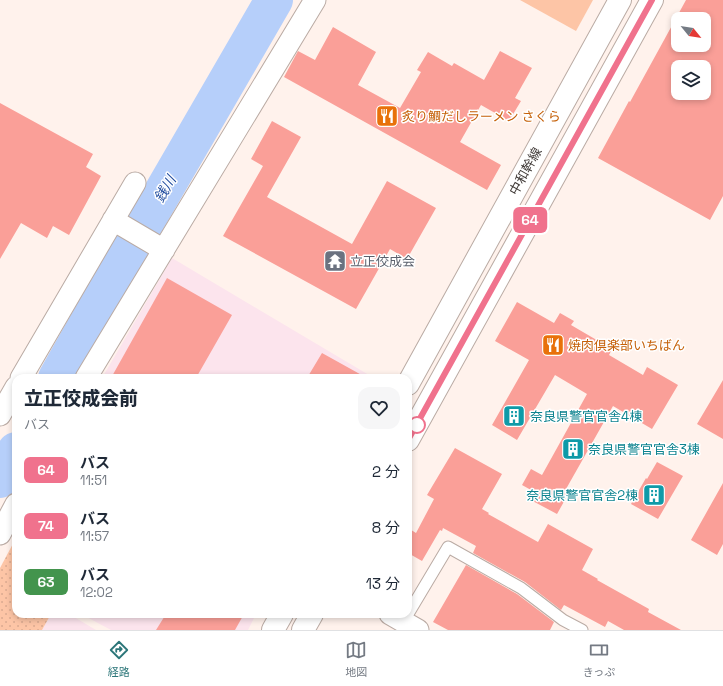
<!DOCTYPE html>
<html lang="ja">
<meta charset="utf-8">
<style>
body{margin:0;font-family:"Space Grotesk","Noto Sans JP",sans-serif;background:#f6f6f7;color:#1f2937;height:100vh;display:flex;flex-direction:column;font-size:15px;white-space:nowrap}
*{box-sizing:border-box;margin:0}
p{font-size:13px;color:#747a83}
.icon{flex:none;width:22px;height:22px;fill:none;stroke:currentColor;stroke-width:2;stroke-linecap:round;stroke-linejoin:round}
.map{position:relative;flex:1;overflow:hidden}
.details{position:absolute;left:12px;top:374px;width:400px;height:244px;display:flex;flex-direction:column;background:#fff;border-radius:12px;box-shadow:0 2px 6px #0003}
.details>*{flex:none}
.badge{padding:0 8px;border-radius:6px;font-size:14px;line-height:26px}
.needle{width:26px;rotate:120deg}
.fabs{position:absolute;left:671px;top:12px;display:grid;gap:8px}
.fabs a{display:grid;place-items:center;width:40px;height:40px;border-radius:8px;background:#fff;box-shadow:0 2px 6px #0003;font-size:20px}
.map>.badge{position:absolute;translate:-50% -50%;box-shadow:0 0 0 2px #fff}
.round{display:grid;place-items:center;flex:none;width:42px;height:42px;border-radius:12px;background:#f6f6f7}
.headline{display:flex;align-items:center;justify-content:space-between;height:68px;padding:0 12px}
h1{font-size:19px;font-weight:800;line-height:30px}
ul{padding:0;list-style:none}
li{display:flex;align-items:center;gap:12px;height:56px;padding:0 12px}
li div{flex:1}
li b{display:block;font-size:15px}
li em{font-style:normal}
li .badge{min-width:44px;font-weight:700;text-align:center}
.tab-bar{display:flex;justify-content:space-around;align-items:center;height:56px;border-top:1px solid #e0e1e3;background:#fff;font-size:11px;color:#747a83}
.tab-bar a{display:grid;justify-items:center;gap:2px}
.tab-bar .selected{color:#2c7679}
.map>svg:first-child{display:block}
.commercial{fill:#fce4ed}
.green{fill:url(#green-dots)}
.pitch{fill:#fdc5a6}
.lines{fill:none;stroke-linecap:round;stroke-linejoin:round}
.river{stroke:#b6cffa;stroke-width:38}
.building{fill:#fa9f98;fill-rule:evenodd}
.service-casing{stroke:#baaba4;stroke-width:13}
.minor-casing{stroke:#baaba4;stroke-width:23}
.secondary-casing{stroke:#baaba4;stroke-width:24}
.service{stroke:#fff;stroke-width:11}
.minor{stroke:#fff;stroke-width:21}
.secondary{stroke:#fff;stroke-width:22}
.line-casing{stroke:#fff;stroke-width:9}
.line{stroke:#f0728d;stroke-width:6}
.stop-dot{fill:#fff;stroke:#f0728d;stroke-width:2}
.labels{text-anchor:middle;stroke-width:3;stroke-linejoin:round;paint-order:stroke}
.food-label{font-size:13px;fill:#c56008;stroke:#fff;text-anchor:start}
.street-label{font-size:13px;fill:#3f3936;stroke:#fff}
.worship-label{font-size:13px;fill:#5b616d;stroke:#fff;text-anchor:start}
.culture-label{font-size:13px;fill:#0d838f;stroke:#fff;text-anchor:start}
.water-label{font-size:14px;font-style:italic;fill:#2550a1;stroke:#fff}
</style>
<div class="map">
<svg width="723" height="630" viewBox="0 0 723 630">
<defs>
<pattern id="green-dots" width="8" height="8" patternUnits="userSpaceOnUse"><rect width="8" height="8" fill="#fdc5a6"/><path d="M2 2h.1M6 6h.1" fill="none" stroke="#daaa90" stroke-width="1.8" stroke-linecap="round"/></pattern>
</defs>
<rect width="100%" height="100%" fill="#fff2ec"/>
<path class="commercial" d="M172 258 374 378H102Z
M51 614H69L96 630H42Z
M81 614H256L248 630H111Z"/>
<path class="green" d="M16 538V614H51L42 630H0V568Z"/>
<path class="pitch" d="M520 0H593L576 31Z"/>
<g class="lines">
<path class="river" d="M57 378 128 252 274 0
M0 479 16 451"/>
</g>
<path class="building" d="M686 0H723V196L710 220 598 158 629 101 630 102ZM678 19H704V45H678ZM678 67H704V93H678Z
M333 27 376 52 358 85 400 108 421 72 417 70 428 52 452 66 454 63 484 80 500 51 532 68 515 98 521 101 509 121 481 105 460 142 501 165 487 190 284 77 298 51 315 60Z
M0 103 93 154 86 167 101 176 69 235 53 226 47 238 21 223 0 259Z
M272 121 301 137 267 197 352 244 387 181 436 208 407 259 390 249 356 309 223 236 263 166 251 159Z
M167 278 232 315 196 378H111Z
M517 302 554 323 560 313 574 321 571 325 612 349 609 355 643 375 647 367 678 385 652 429 613 406 566 489 570 491 557 514 527 498 531 490 522 485 531 469 542 475 587 394 555 375 517 440 492 425 529 360 495 341Z
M322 353 367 378H307Z
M723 380V439L697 424Z
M455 448 502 474 482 509 489 513 488 514 538 542 548 524 593 549 582 570 598 579 597 580 649 609 648 612 681 630H624L608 621 605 627 564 605 561 610 525 582 473 553 476 546 443 528 442 531 440 530 422 561 408 553V528L416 533 434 499 427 495Z
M657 462 683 476 658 519 631 504 646 478 647 479Z
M723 483V544L717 555 691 540Z
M466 565 517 594 554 622 550 630H448L433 622Z
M166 614H244L235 630H156Z"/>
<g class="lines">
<g class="service-casing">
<path id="service" d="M408 614 448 547 521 588 563 620 582 630"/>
</g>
<g class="minor-casing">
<path id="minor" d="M113 220 164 250
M21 378 135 183
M86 378 315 0
M0 415 16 387
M0 534 16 504
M390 614 418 630"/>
</g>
<g class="secondary-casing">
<path id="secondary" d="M408 384 620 0
M408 440 652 0
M273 630 282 614
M303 630 312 614"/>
</g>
<use href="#service" class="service"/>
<use href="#minor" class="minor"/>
<use href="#secondary" class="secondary"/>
</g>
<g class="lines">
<g class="line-casing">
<path id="line" d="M408 440 652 0"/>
</g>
<use href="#line" class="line"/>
</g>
<defs>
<g id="restaurant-square" transform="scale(1.15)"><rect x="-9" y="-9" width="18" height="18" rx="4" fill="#e8710a" stroke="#fff"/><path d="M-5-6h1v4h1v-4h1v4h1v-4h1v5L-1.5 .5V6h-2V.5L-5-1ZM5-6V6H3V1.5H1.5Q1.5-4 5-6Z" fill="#fff"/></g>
<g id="temple-square" transform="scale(1.15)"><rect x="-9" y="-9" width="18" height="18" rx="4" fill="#6b7280" stroke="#fff"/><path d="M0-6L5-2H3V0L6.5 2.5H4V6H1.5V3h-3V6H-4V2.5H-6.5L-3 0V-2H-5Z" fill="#fff"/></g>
<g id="building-square" transform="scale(1.15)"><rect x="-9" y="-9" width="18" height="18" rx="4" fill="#0f9aa8" stroke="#fff"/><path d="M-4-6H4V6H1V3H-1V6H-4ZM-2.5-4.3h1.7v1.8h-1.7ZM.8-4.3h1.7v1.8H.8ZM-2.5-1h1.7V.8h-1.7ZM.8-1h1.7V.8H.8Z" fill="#fff"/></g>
</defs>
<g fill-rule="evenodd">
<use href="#restaurant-square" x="387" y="116"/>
<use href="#temple-square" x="335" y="261"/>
<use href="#restaurant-square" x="553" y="345"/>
<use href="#building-square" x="514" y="416"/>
<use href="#building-square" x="573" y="449"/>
<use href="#building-square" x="654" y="495"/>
</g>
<circle class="stop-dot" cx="417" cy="425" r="8"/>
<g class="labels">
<g class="food-label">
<text x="402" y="121">炙り鯛だしラーメン さくら</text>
<text x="568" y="350">焼肉倶楽部いちばん</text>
</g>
<g class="street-label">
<text transform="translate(525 171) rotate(-61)" y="5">中和幹線</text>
</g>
<g class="worship-label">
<text x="350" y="266">立正佼成会</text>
</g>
<g class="culture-label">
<text x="530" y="421">奈良県警官官舎4棟</text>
<text x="588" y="454">奈良県警官官舎3棟</text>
<text x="638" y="500" text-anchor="end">奈良県警官官舎2棟</text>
</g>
<g class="water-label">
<text transform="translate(165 189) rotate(-60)" y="5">銭川</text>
</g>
</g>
</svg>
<div class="fabs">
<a><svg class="needle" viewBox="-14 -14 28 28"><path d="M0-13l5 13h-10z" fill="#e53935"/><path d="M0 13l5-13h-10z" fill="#747a83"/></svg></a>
<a><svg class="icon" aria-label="layers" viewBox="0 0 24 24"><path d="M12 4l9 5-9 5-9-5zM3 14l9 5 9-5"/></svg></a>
</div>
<b class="badge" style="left:530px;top:220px;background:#f0728d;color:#fff">64</b>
<section class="details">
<div class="headline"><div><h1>立正佼成会前</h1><p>バス</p></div><a class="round"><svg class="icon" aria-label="heart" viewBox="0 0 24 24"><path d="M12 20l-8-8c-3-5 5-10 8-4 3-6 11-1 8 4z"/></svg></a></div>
<ul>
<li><span class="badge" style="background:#f0728d;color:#fff">64</span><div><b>バス</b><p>11:51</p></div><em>2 分</em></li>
<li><span class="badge" style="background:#f0728d;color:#fff">74</span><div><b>バス</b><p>11:57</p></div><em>8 分</em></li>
<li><span class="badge" style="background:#43944d;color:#fff">63</span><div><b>バス</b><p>12:02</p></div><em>13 分</em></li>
</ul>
</section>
</div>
<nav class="tab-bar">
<a class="selected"><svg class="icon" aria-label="directions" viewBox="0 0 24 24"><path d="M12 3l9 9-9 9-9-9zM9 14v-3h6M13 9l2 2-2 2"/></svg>経路</a>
<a><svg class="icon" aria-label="map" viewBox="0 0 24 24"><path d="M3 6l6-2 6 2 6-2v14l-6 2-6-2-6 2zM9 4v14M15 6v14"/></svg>地図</a>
<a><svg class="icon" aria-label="tickets" viewBox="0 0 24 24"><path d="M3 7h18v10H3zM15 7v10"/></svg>きっぷ</a>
</nav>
